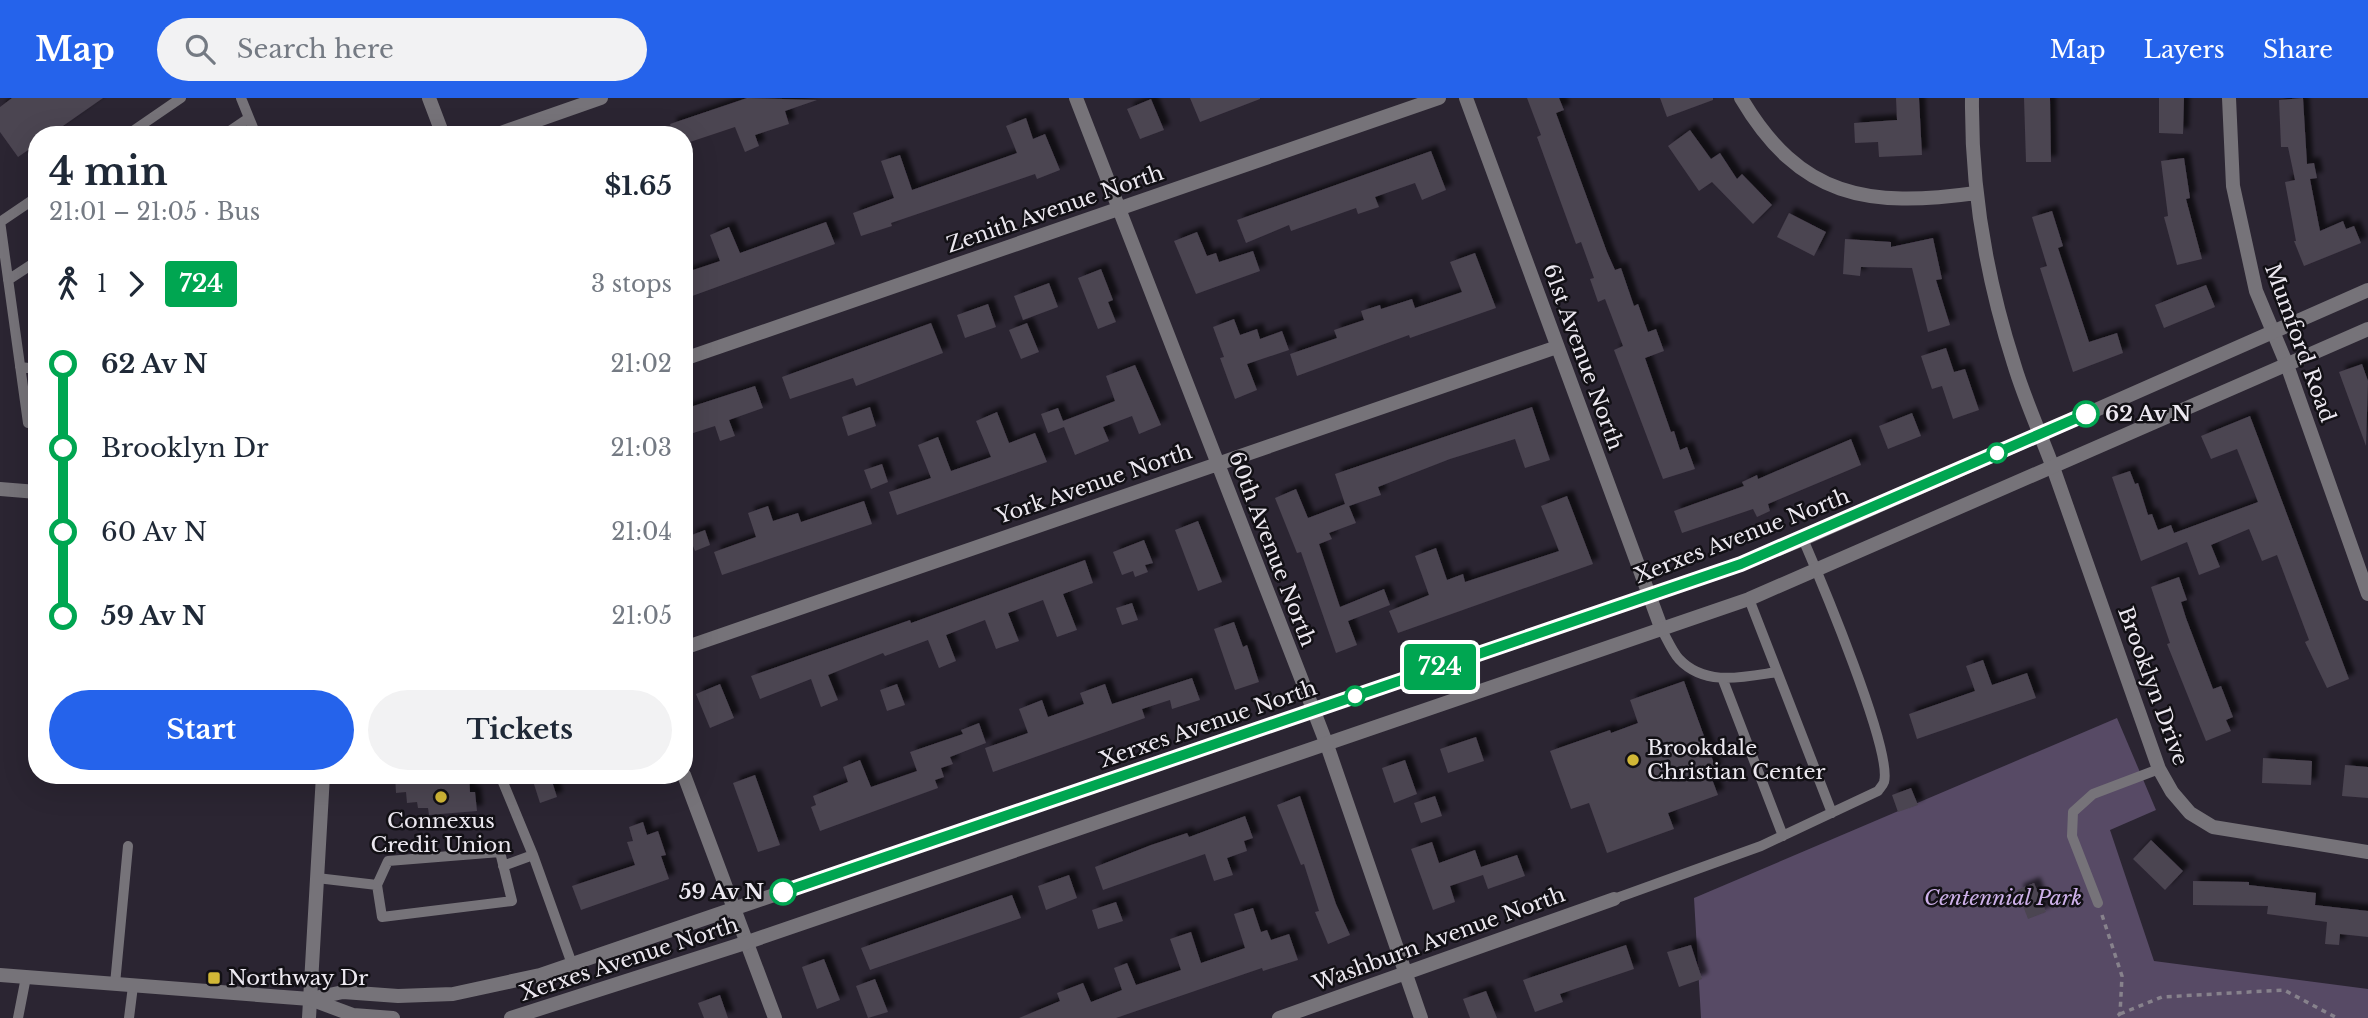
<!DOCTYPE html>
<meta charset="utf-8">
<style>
body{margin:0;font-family:"Libre Baskerville",serif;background:#f2f2f3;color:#1f2937;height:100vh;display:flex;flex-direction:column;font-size:26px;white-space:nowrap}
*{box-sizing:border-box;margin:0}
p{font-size:23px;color:#747a83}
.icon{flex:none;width:38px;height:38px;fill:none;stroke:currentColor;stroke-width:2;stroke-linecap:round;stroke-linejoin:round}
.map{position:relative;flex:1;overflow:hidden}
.panel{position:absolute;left:28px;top:28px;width:665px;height:658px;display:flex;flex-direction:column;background:#fff;border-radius:28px;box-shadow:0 7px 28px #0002}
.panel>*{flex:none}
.badge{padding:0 14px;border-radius:5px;font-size:24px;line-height:46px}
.map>.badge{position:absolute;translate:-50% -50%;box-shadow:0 0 0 4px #fff}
.legs{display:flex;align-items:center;gap:10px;height:77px;padding:0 21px;font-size:23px}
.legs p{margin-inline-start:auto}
.headline{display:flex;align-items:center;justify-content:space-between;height:119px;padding:0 21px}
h1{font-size:38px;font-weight:700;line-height:52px}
.cta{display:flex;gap:14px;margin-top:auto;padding:14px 21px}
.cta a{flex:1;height:80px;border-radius:42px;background:#2563eb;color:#fff;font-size:28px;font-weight:700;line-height:80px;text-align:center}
.cta a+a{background:#f2f2f3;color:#1f2937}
ul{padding:0 21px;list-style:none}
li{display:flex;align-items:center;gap:24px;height:84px;font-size:26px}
li i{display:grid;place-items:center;width:10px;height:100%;margin:0 9px;background:currentColor}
li i::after{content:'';width:18px;height:18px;margin:-9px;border:5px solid;border-radius:50%;background:#fff}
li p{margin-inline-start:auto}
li:first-child i{background:linear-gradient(#0000 50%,currentColor 0)}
li:last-child i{background:linear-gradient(currentColor 50%,#0000 0)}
header{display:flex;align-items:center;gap:42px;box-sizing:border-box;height:98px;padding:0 35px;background:#2563eb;color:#fff}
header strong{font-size:33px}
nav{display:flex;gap:38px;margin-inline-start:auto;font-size:24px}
.search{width:490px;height:63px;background:#f2f2f3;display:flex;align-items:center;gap:18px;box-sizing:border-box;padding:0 24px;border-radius:38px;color:#747a83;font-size:26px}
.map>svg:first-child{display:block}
.green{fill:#574a65}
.building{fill:#4b4451;filter:url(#shadow)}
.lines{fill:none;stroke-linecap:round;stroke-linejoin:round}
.path{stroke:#87828c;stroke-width:3.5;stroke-dasharray:5 5;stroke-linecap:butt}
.service{stroke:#767379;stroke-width:10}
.minor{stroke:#767379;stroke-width:14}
.tertiary{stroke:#767379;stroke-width:14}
.line-1-casing{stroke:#fff;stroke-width:16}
.line-1{stroke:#00a651;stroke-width:10}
.stop-1-dot{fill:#fff;stroke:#00a651;stroke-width:3.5}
.poi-dot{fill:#d1b736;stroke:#121015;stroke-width:2.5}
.labels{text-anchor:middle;stroke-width:5;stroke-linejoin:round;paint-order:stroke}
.street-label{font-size:21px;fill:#ece8f0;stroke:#121015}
.stop-label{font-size:21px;font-weight:bold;fill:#ece8f0;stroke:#121015;text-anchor:start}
.poi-label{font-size:21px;fill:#ece8f0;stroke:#121015;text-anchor:start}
.park-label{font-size:21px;font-style:italic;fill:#ceb1ea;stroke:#121015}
</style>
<header>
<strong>Map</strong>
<div class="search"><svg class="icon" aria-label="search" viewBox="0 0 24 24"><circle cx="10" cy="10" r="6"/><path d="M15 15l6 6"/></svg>Search here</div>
<nav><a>Map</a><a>Layers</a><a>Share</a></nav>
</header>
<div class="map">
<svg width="2368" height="920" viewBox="0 0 2368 920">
<defs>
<filter id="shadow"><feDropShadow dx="6" dy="-6" stdDeviation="2" flood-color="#0009"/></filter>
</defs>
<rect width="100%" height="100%" fill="#2b2532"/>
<path class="green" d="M2117 620 2156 712 2110 732 2154 863 2368 891V920H1701L1694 800Z"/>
<path class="building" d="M12 0H103L50 37H37V46L18 59 0 34V9Z
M747 0 817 2 785 13 789 26 755 37 759 48 745 54 735 29 684 46V37H674L670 26Z
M1190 0H1260V1L1200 24Z
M1527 0H1559L1564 12 1556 15 1607 154 1615 172 1621 170 1634 208 1638 206 1648 234 1656 231 1664 253 1645 260 1671 334 1674 333 1680 352 1687 349 1695 371 1663 381 1614 252 1623 248 1605 201 1598 204 1590 181 1594 180 1581 144 1576 146 1537 39 1541 37Z
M1660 0H1713V2L1667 19Z
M1896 0H1919L1922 57 1879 59 1878 44 1855 45 1854 25 1897 22Z
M2024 0H2050L2051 64H2026Z
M2159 0H2184L2183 36 2159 35Z
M2303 0 2307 66 2314 65 2317 80 2310 81 2320 133 2343 123 2346 131 2354 128 2361 145 2304 168 2294 143H2296L2285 84 2295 82 2288 49H2281L2279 2Z
M1151 1 1164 32 1140 41 1127 11Z
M1026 20 1033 41 1045 36 1060 72 1037 81 1035 76 891 125 892 128 861 138 853 115 894 100 881 63 900 57 912 92 1017 55 1006 28Z
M1690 32 1711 61 1720 55 1737 81 1742 76 1772 107 1753 126 1712 84 1699 93 1668 48Z
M1431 53 1446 92 1422 102 1415 85 1375 99 1379 109 1358 116 1356 110 1291 133 1289 127 1246 145 1237 122Z
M2184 60 2190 100 2186 101 2202 161 2177 167 2164 119 2168 118 2161 63Z
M2052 113 2063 148 2058 150 2089 244 2117 235 2123 255 2073 274 2040 170 2047 168 2032 119Z
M1789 115 1826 134 1814 158 1777 139Z
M826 124 835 146 684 201V175L720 163 710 137 729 129 740 155Z
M1197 134 1207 158 1216 155 1219 164 1253 153 1260 173 1196 196 1174 143Z
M1933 140 1942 181 1936 182 1950 227 1928 234 1912 170 1861 169 1860 178 1843 176 1845 141 1891 144V149Z
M1475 155 1496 210 1410 240 1409 237 1297 278 1290 256 1337 240 1334 232 1364 222 1361 213 1380 207 1381 211 1412 201 1415 210 1462 194 1450 164Z
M1101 171 1113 202 1108 204 1116 224 1098 231 1078 180Z
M1049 185 1058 209 1023 222 1014 198Z
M2206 187 2215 209 2164 230 2155 207Z
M988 206 996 229 965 240 957 217Z
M1234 221 1240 237 1257 231 1260 241 1282 233 1289 252 1247 266 1257 292 1235 301 1220 260 1224 259 1213 229Z
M931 225 943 255 856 288 853 280 790 301 782 279Z
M1027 225 1039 254 1021 261 1009 232Z
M1946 250 1954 274 1965 271 1979 312 1953 321 1942 288 1932 291 1921 258Z
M2362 266 2368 283 2366 348 2339 274Z
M1135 267 1161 327 1139 336 1132 318 1103 329 1109 343 1075 357 1064 329 1048 335 1041 316 1058 310 1063 323 1115 303 1106 278Z
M755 288 763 310 729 322 735 338 720 343 715 328 684 338V311Z
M870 309 876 328 848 338 842 319Z
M1532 309 1550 362 1525 370 1515 341 1450 361 1378 389 1381 397 1349 408 1356 425 1329 435 1332 441 1319 446 1340 509 1384 491 1390 507 1348 523 1357 547 1336 555 1301 454 1297 455 1275 400 1296 391 1308 420 1345 406 1335 376Z
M997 314 1009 345 1035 335 1047 364 897 417 889 394 931 380 918 347 938 339 951 373 991 359 976 323Z
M1912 315 1921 338 1888 351 1879 328Z
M2250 318 2349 581 2327 590 2305 544 2309 542 2277 457 2262 463 2249 431 2211 447 2220 469 2199 477 2187 444 2141 463 2112 379 2130 373 2135 386 2138 385 2148 417 2152 416 2158 432 2171 427 2174 435 2258 404 2237 351 2211 361 2201 338Z
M1851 341 1861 367 1768 406 1770 413 1757 419 1753 411 1682 435 1674 413 1744 388 1742 384 1757 377 1758 381Z
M882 366 888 384 871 391 864 372Z
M1567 398 1593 466 1398 535 1389 513 1429 497 1415 458 1436 450 1447 482 1463 476 1465 484 1559 453 1541 408Z
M864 403 872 426 722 477 714 454 756 439 748 415 768 408 773 423 798 415 801 424Z
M1198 423 1222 484 1198 493 1175 432Z
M705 432 710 447 695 453 689 438Z
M1144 442 1153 465 1145 467 1148 474 1135 479 1133 473 1122 477 1113 454Z
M1085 462 1093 485 1063 496 1077 532 1057 539 1043 502 1008 515 1019 543 996 551 985 522 946 537 956 563 939 570 928 542 885 558 883 555 828 577 838 602 821 609 811 581 760 601 751 578 910 522 911 525Z
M2179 479 2187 502 2181 504 2186 520 2213 591 2221 588 2233 619 2226 622 2231 633 2206 643 2167 546 2170 545 2151 489Z
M1132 505 1138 522 1122 527 1116 510Z
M1234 524 1243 549 1247 547 1259 584 1235 592 1214 531Z
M1983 562 1992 587 2027 575 2036 600 1917 641 1909 616 1975 593 1966 568Z
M1192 580 1200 602 1172 611 1170 602 1142 611 1145 620 993 674 985 650 1028 635 1019 611 1042 602 1048 619 1084 606 1080 595 1105 586 1112 606Z
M1684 583 1716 671 1709 673 1718 697 1668 715 1674 731 1607 755 1589 705 1571 711 1550 653 1610 632 1611 635 1638 625 1630 602Z
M720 586 734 620 710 630 696 596Z
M897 586 905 607 887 613 880 592Z
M979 625 986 645 950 659 953 666 941 670 944 679 935 682 938 690 820 733 811 709 816 707 813 698 848 684 843 669 860 662 871 689 917 673 910 654 963 636 961 632Z
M1476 639 1484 663 1448 675 1440 651Z
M2263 660 2312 663 2311 687 2262 685Z
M1405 662 1417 696 1394 705 1382 670Z
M2345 667 2368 669V700L2342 698Z
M395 677H469L470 694H475L477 713 429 717 428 710H418L417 704 407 705 406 694 396 695Z
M550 677 557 699 540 705 533 683Z
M755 677 780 747 758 754 733 685Z
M1911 690 1918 707 1898 714 1892 697Z
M1300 698 1336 806 1350 837 1328 846 1315 814 1319 813 1304 766 1301 767 1277 707Z
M1435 698 1442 718 1421 725 1414 705Z
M1245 718 1253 740 1244 743 1247 753 1227 760 1233 777 1214 783 1205 756 1103 792 1095 769 1151 747 1187 735 1189 739Z
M643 724 647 737 658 733 666 757 661 758 669 781 581 812 572 788 635 767 627 744 633 743 629 729Z
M2151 742 2183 773 2165 792 2133 761Z
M1432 744 1439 765 1475 752 1481 769 1517 757 1525 778 1488 791 1483 777 1450 788 1455 804 1433 812 1411 751Z
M1069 777 1077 800 1046 812 1038 788Z
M2193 783 2249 784V787L2316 795 2315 807 2368 813V839L2340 836 2339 847 2325 846 2327 824 2267 816 2268 808 2193 807Z
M2034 785 2046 814 2028 821 2017 792Z
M1012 797 1021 820 870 872 861 850Z
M1116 804 1123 823 1098 831 1092 812Z
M1253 810 1261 834 1267 832 1271 842 1289 836 1298 862 1263 873 1262 870 1116 920H1019L1060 903 1057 895 1083 885 1091 904 1122 892 1114 870 1127 865 1136 887 1181 872 1170 841 1191 834 1201 865 1245 850 1234 816Z
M1626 847 1634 871 1560 896 1563 904 1535 914 1523 882Z
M1691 847 1702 881 1679 889 1667 854Z
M824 861 840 902 817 911 802 869Z
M875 881 888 914 868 920 856 888Z
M1486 893 1497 920H1470L1463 901Z
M720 897 728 920H704L698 905Z"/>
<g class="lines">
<path class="path" d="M2102 817 2122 878 2120 916 2114 920
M2120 916 2162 899 2284 892 2337 920"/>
<path class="service" d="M241 0 256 37
M127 37 181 0
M224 37 249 20
M0 123 28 325
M0 124 37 99
M8 182 37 163
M20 269 37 271
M1749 501 1832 715
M1662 532C1667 541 1672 553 1679 561 1705 589 1744 579 1777 574
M1723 582 1783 738
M500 677 533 757 503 768
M533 757 572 866
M317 780 377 787 382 819 512 803 500 754 388 763 377 787
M1614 801 1761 748 1878 693C1880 690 1883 687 1884 684 1893 653 1819 478 1803 441
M2098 805 2072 738 2073 714 2093 696 2159 671
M115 886 128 748
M18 920 26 879
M129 920 133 888"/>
<path class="minor" d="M429 0 443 37
M1076 0 1327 647 1421 920
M1466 0 1662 532
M1741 0C1800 100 1868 110 1976 95
M1972 0C1971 91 1986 179 2014 266 2025 303 2042 339 2055 375 2090 474 2124 572 2159 671L2172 694 2190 715 2213 729 2368 754
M2229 0 2233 88 2256 193 2287 267 2368 496
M495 37 601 0
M684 261 1439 0
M0 391 37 394
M684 550 1557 249
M684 677 775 920
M309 920 323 677
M1279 920 1614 801"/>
<path class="tertiary" d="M0 877 310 901 353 917 393 920
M310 901 343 894 398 898 453 896 540 877 1741 466 1803 441 2368 192
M511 920 748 844 1749 501 2368 231"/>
</g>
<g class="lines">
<g class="line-1-casing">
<path id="line-1" d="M783 794 1741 466 2086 316"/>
</g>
<use href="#line-1" class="line-1"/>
</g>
<g class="stop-1-dot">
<circle cx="2086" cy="316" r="12"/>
<circle cx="1997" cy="355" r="9"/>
<circle cx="1355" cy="598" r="9"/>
<circle cx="783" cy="794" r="12"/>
</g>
<g class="poi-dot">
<circle cx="1633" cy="662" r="7"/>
<circle cx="441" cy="699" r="7"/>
<rect x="207" y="873" width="14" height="14" rx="3.5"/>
</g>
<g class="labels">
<g class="street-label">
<text transform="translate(1055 111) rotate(-19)" y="7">Zenith Avenue North</text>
<text transform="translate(2300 245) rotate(70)" y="7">Mumford Road</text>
<text transform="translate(1583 259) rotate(70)" y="7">61st Avenue North</text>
<text transform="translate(1094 386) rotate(-19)" y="7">York Avenue North</text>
<text transform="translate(1742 438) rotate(-21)" y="7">Xerxes Avenue North</text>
<text transform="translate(1272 451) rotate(69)" y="7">60th Avenue North</text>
<text transform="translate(2153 588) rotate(70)" y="7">Brooklyn Drive</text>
<text transform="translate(1208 626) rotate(-19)" y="7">Xerxes Avenue North</text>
<text transform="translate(1439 841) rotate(-20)" y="7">Washburn Avenue North</text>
<text transform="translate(629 861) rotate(-18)" y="7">Xerxes Avenue North</text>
</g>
<g class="stop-label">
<text x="2105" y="323">62 Av N</text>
<text x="764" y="801" text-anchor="end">59 Av N</text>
</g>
<g class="poi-label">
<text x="1647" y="657">Brookdale<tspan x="1647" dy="24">Christian Center</tspan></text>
<text x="441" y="730" text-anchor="middle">Connexus<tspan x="441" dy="24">Credit Union</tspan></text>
<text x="228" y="887">Northway Dr</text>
</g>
<g class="park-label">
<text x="2003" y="807">Centennial Park</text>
</g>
</g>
</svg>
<b class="badge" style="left:1440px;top:569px;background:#00a651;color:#fff">724</b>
<section class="panel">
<div class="headline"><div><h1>4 min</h1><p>21:01 – 21:05 · Bus</p></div><b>$1.65</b></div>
<div class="legs"><svg class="icon" aria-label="walk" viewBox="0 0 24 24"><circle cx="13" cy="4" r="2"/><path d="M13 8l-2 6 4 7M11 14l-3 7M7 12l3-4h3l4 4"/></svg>1<svg class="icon" aria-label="forward" viewBox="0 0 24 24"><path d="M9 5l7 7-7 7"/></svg><b class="badge" style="background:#00a651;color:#fff">724</b><p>3 stops</p></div>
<ul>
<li><i style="color:#00a651"></i><b>62 Av N</b><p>21:02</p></li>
<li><i style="color:#00a651"></i><span>Brooklyn Dr</span><p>21:03</p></li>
<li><i style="color:#00a651"></i><span>60 Av N</span><p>21:04</p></li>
<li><i style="color:#00a651"></i><b>59 Av N</b><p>21:05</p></li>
</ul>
<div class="cta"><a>Start</a><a>Tickets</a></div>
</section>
</div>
